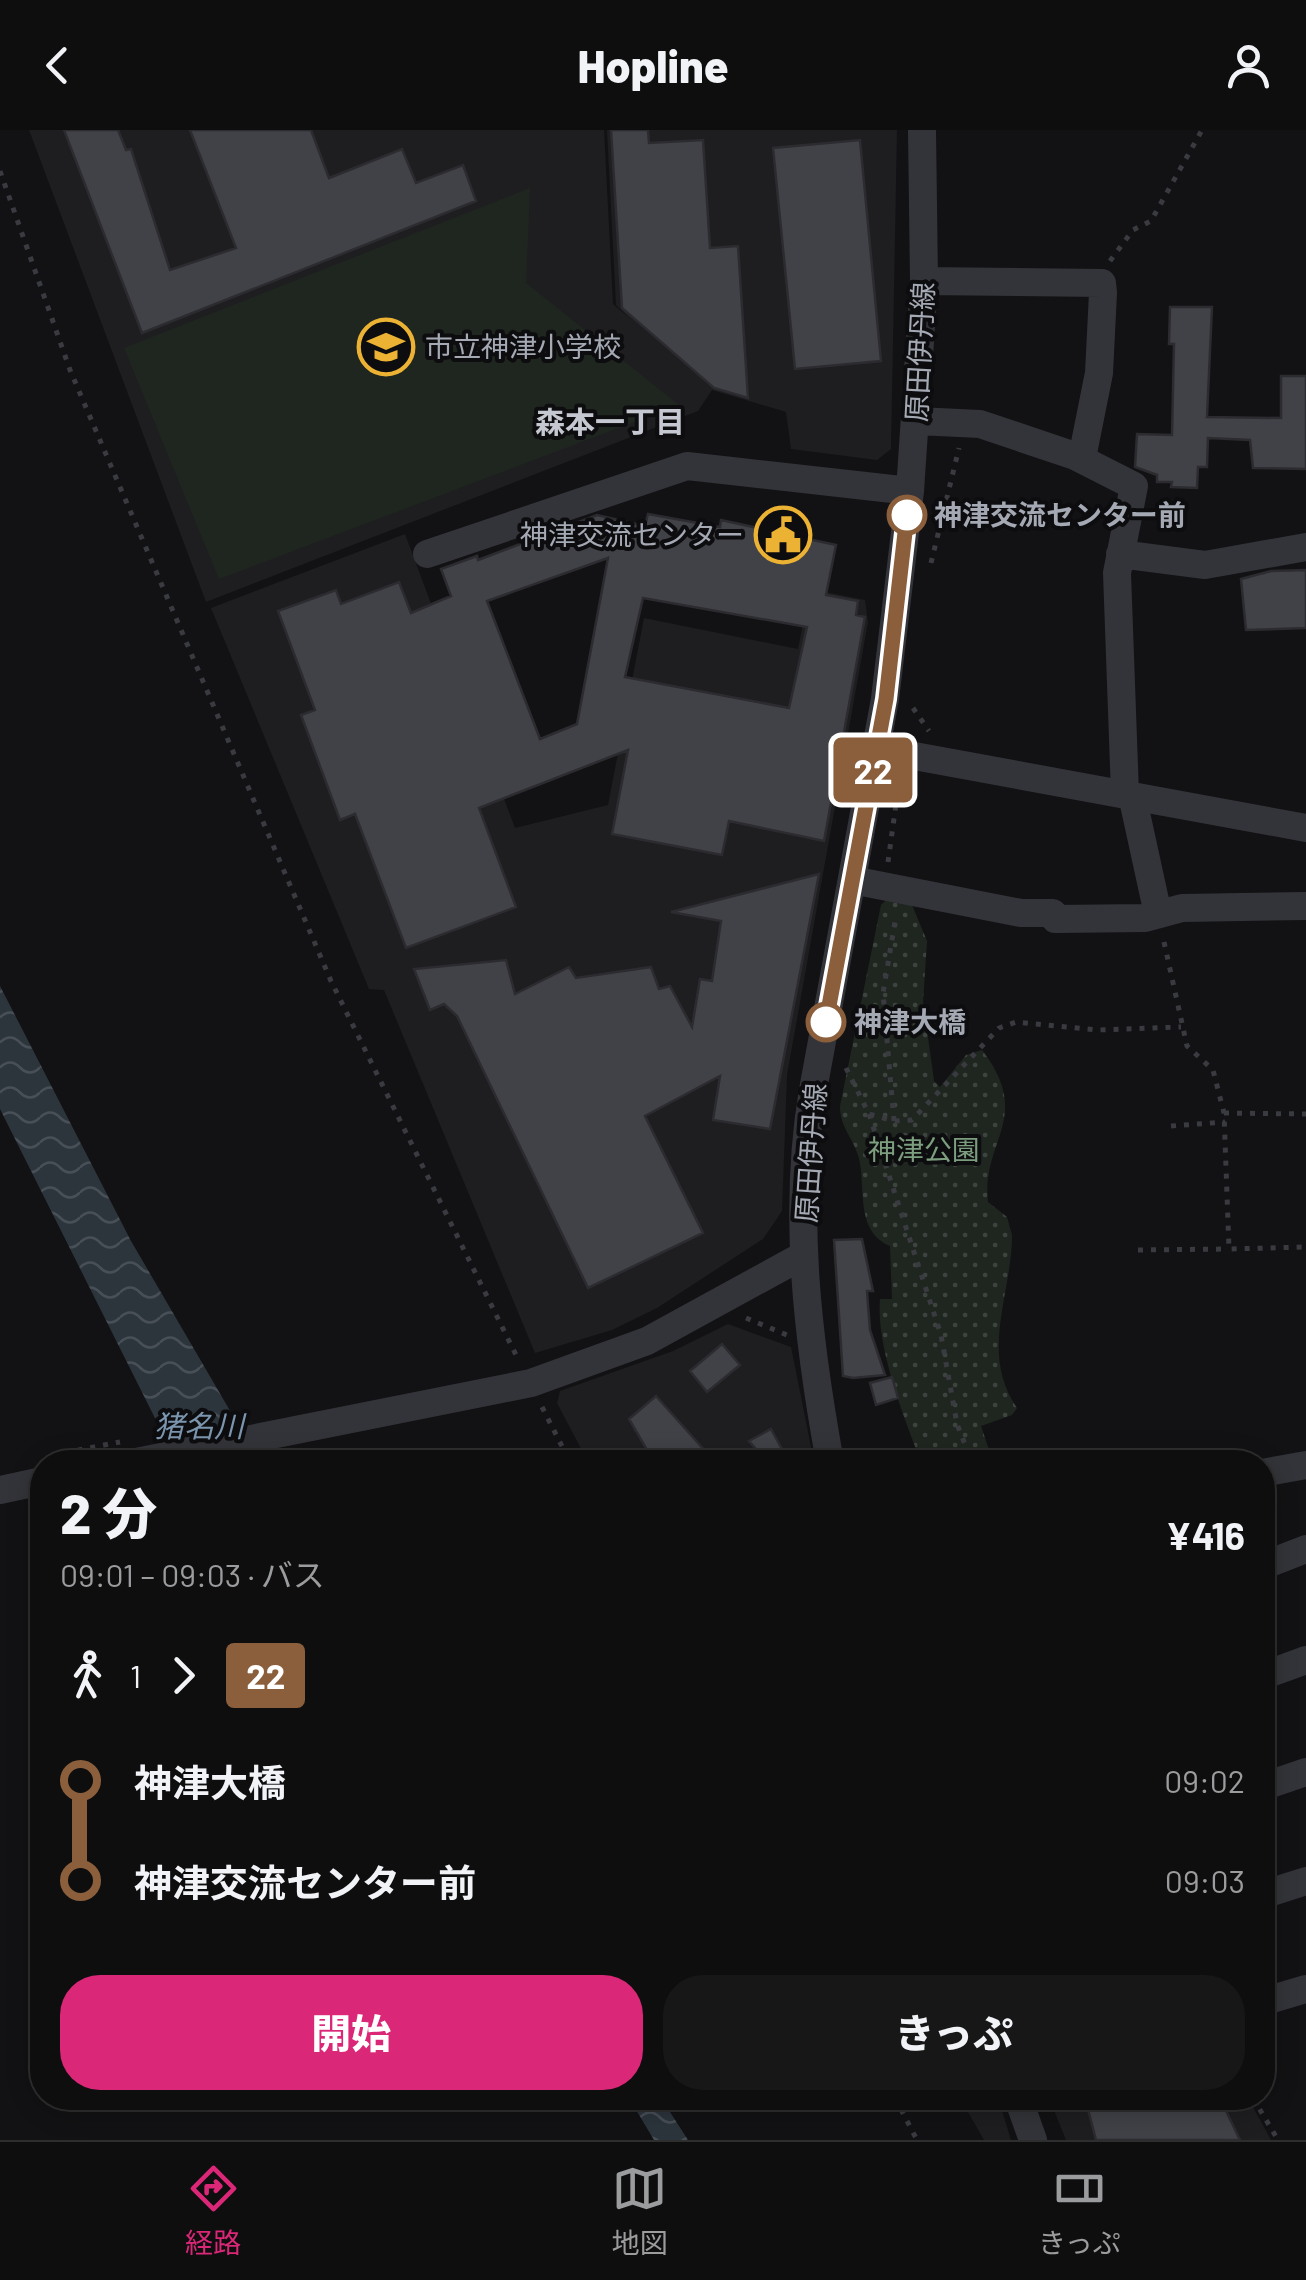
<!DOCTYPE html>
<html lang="ja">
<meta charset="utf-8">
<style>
body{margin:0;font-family:Barlow,"Noto Sans JP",sans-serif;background:#171718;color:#f1f3f6;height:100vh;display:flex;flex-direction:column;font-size:38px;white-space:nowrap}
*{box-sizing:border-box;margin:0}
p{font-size:32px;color:#9b9c9e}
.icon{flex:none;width:55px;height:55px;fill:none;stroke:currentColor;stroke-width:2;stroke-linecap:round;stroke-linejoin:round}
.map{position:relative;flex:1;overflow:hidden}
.sheet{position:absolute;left:30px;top:1320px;width:1245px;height:660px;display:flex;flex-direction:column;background:#0e0e0f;border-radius:40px;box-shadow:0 5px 25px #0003,0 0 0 2px #2e2e2f}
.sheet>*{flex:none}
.badge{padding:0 20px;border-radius:8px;font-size:35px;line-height:65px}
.map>.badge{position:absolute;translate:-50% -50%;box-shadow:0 0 0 5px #fff}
.legs{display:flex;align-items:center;gap:15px;height:110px;padding:0 30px;font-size:32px}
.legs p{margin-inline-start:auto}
.summary{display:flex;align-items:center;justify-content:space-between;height:170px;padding:0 30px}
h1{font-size:55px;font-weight:800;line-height:75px}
.button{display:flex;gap:20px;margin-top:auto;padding:20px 30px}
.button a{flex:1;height:115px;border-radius:40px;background:#db2777;color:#fff;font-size:40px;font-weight:800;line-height:115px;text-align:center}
.button a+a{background:#171718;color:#f1f3f6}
ul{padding:0 30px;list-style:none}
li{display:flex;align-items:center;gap:35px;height:100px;font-size:38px}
li i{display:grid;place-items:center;width:15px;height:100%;margin:0 12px;background:currentColor}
li i::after{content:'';width:25px;height:25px;margin:-12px;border:8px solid;border-radius:50%;background:#0e0e0f}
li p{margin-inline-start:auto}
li:first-child i{background:linear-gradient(#0000 50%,currentColor 0)}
li:last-child i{background:linear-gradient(currentColor 50%,#0000 0)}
header{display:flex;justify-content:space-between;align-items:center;height:130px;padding:0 30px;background:#0e0e0f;font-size:45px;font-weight:800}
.tabs{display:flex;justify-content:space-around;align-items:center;height:140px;border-top:2px solid #2e2e2f;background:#0e0e0f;font-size:28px;color:#9b9c9e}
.tabs a{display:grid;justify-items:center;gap:5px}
.tabs .selected{color:#db2777}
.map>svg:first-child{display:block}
.built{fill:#1e1e21}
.grass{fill:#1f2620}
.park{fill:url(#park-dots)}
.water{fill:url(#water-waves)}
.building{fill:#414247;stroke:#2c2c30;stroke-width:2.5;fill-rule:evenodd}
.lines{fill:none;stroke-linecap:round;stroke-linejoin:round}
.path{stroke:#3a3b40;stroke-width:5;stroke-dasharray:5 8;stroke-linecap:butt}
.minor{stroke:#333439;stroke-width:28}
.line-1-casing{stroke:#fff;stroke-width:22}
.line-1{stroke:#8b5e3c;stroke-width:15}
.stop-1-dot{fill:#fff;stroke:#8b5e3c;stroke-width:5}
.labels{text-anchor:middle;stroke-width:8;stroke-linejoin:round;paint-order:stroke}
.poi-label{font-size:28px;fill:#a4a9b4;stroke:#0d0d0f;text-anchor:start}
.street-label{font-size:28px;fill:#a4a9b4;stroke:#0d0d0f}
.stop-label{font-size:28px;font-weight:bold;fill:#a4a9b4;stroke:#0d0d0f;text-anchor:start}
.park-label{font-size:28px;fill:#7c9e7f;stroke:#0d0d0f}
.neighbourhood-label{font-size:30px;font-weight:bold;fill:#c5c8d0;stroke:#0d0d0f}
.water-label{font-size:30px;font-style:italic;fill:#7c95ae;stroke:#0d0d0f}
</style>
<header><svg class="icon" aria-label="back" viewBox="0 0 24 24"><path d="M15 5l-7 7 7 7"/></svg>Hopline<svg class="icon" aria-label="person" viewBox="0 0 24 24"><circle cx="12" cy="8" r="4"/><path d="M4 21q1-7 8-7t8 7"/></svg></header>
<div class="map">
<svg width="1306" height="2010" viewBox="0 0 1306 2010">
<defs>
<pattern id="park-dots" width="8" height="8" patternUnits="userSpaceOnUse" patternTransform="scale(2.5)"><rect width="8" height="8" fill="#1f2620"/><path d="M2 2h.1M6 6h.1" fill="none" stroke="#3d433e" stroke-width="1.8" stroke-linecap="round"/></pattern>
<pattern id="water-waves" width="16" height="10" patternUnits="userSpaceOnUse" patternTransform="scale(2.5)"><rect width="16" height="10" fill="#2c353c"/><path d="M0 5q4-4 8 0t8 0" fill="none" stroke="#484f56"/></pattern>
</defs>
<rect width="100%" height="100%" fill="#121214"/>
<path class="built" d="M29 0H604L613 174 629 188 616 175 607 0H897L891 319 877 330 791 319 786 282 712 260 698 281 206 472Z
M405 404 515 698 608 675 644 488 798 519 810 459 865 470 868 492 787 945 782 1081 763 1109 657 1178 612 1200 535 1223 384 860 369 859 211 478Z
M728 1194 791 1217 814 1332H588L557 1273 560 1261 673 1221Z
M960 1968H998L1011 2010H984Z
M1049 1968H1248L1271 2010H1066Z"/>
<path class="grass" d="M530 58 526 153 679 275 219 449 124 218Z"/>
<path class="park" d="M886 770 912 775 927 811 923 871 934 951 940 957 966 925 982 920C1034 988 981 1010 988 1072L1007 1087 1012 1105C1012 1164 979 1223 1017 1278L1012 1285 981 1296 993 1332H921C904 1287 876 1217 880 1169H892L890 1116C855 1101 866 1059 859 1028 853 1007 840 998 840 976L881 775Z"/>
<path class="water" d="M0 856 131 1111 260 1332H177L0 979Z
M629 1968H661L688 2010H654Z"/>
<path class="building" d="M64 0H118L126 20 131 19 170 140 236 118 190 0H311L329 48 402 19 416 53 463 35 476 71 142 203Z
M611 0H648L649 13 703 10 710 118 738 116 748 268 714 258 622 178Z
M860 10 881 231 795 239 773 18Z
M1170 177H1212L1207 287 1281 288V246H1306V339L1253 338 1250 310 1208 308 1207 337H1198L1197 358 1171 357 1172 352H1157V345L1135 337 1137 304 1172 305 1174 214H1169Z
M648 384 720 397 721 390 836 415 826 465 858 471 856 485 865 487 824 711 729 691 722 725 612 704 628 620 479 678 516 777 406 818 355 684 340 690 301 585 315 580 278 481 336 460 341 474 399 452 411 483 451 466 441 439 477 426 478 430 597 385 645 396ZM608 428 577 594 540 609 487 471ZM643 468 807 497 789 578 625 547Z
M1306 440V498L1246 500 1241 449 1271 441Z
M819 744 770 999 713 990 720 946 645 986 703 1103 588 1158 457 886 444 874 430 880 414 839 506 830 515 864 569 837 576 848 651 837 659 859 670 856 692 897 700 849 712 851 721 791 671 782Z
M862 1109 873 1161H867L870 1200 885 1245 853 1248 843 1246 834 1110Z
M722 1214 740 1235 707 1262 690 1241Z
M892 1247 898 1268 876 1275 870 1253Z
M656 1266 715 1332H654L629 1289Z
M771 1299 789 1332H767L749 1311Z
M1085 1968H1220L1240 2010H1096Z"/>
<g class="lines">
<path class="path" d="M0 41 70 240 331 851 517 1227
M1110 131 1133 100 1151 91 1202 0
M931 433 959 318
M913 578 929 601
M888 732 896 674 920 656
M1164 812 1187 916 1213 940 1224 983 1229 1119 1306 1117
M846 938 869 984 894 991 912 990 999 898 1016 892 1097 900 1181 897
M1224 983 1306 984
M869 984 941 1205 957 1294 972 1332
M894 991 883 863 896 786
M1171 996 1225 992
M1138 1120 1229 1119
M746 1188 787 1205
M542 1277 570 1332
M52 1325 120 1312
M895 1968 917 2010
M1253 1968 1278 2010"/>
<path class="minor" d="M917 291 980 294 1075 326 1083 323 1099 243 1103 163 1102 153 924 151
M1075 326 1134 356 1117 443 1125 664
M427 424 687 336 910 361
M1120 424 1205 435 1306 417
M876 619 1306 698
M1132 665 1158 784
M852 750 1021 783H1053L1055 789 1145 788 1182 778 1306 776
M136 1332 531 1253 647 1211 804 1125
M830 1332C808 1211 792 1083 813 960L885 569 910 361 924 151 922 0
M1262 1343 1306 1335
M0 1360 42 1351
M1262 1436 1306 1419
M1262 1546 1306 1530
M1262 1657 1306 1642
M1262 1765 1306 1751
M1262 1872 1306 1859
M1018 1968 1033 2010"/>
</g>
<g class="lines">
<g class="line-1-casing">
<path id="line-1" d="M826 892 886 569 907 385"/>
</g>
<use href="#line-1" class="line-1"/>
</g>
<defs>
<g id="school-ring" transform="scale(2.875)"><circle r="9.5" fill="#0d0d0f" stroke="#ebb233" stroke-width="1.5"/><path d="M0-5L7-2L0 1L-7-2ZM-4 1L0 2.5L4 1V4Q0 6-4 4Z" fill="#ebb233"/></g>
<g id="civic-ring" transform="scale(2.875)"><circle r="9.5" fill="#0d0d0f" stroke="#ebb233" stroke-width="1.5"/><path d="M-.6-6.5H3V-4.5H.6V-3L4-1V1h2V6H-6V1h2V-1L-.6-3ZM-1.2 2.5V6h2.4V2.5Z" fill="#ebb233"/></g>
</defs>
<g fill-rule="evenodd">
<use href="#school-ring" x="386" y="217"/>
<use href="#civic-ring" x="783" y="405"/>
</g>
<g class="stop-1-dot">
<circle cx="907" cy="385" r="18"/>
<circle cx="826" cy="892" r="18"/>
</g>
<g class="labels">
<g class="poi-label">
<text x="425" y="227">市立神津小学校</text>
<text x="744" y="415" text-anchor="end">神津交流センター</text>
</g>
<g class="street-label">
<text transform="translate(920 222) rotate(-87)" y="10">原田伊丹線</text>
<text transform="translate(811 1023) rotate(-86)" y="10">原田伊丹線</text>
</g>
<g class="stop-label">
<text x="934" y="395">神津交流センター前</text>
<text x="854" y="902">神津大橋</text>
</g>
<g class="park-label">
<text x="924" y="1030">神津公園</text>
</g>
<g class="neighbourhood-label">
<text x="610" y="303">森本一丁目</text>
</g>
<g class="water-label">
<text x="199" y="1307">猪名川</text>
</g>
</g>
</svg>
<b class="badge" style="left:873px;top:640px;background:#8b5e3c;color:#fff">22</b>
<section class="sheet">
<div class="summary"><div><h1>2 分</h1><p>09:01 – 09:03 · バス</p></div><b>¥416</b></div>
<div class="legs"><svg class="icon" aria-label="walk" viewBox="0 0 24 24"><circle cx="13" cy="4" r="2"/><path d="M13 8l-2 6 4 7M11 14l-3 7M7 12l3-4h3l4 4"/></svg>1<svg class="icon" aria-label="forward" viewBox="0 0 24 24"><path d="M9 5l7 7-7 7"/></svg><b class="badge" style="background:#8b5e3c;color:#fff">22</b></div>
<ul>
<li><i style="color:#8b5e3c"></i><b>神津大橋</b><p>09:02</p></li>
<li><i style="color:#8b5e3c"></i><b>神津交流センター前</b><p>09:03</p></li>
</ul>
<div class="button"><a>開始</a><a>きっぷ</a></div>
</section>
</div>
<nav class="tabs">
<a class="selected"><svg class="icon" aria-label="directions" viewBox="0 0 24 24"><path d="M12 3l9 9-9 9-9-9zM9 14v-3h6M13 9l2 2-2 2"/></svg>経路</a>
<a><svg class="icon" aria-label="map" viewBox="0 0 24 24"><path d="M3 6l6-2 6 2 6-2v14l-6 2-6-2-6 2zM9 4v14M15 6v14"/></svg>地図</a>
<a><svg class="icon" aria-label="tickets" viewBox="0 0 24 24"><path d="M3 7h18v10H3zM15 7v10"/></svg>きっぷ</a>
</nav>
